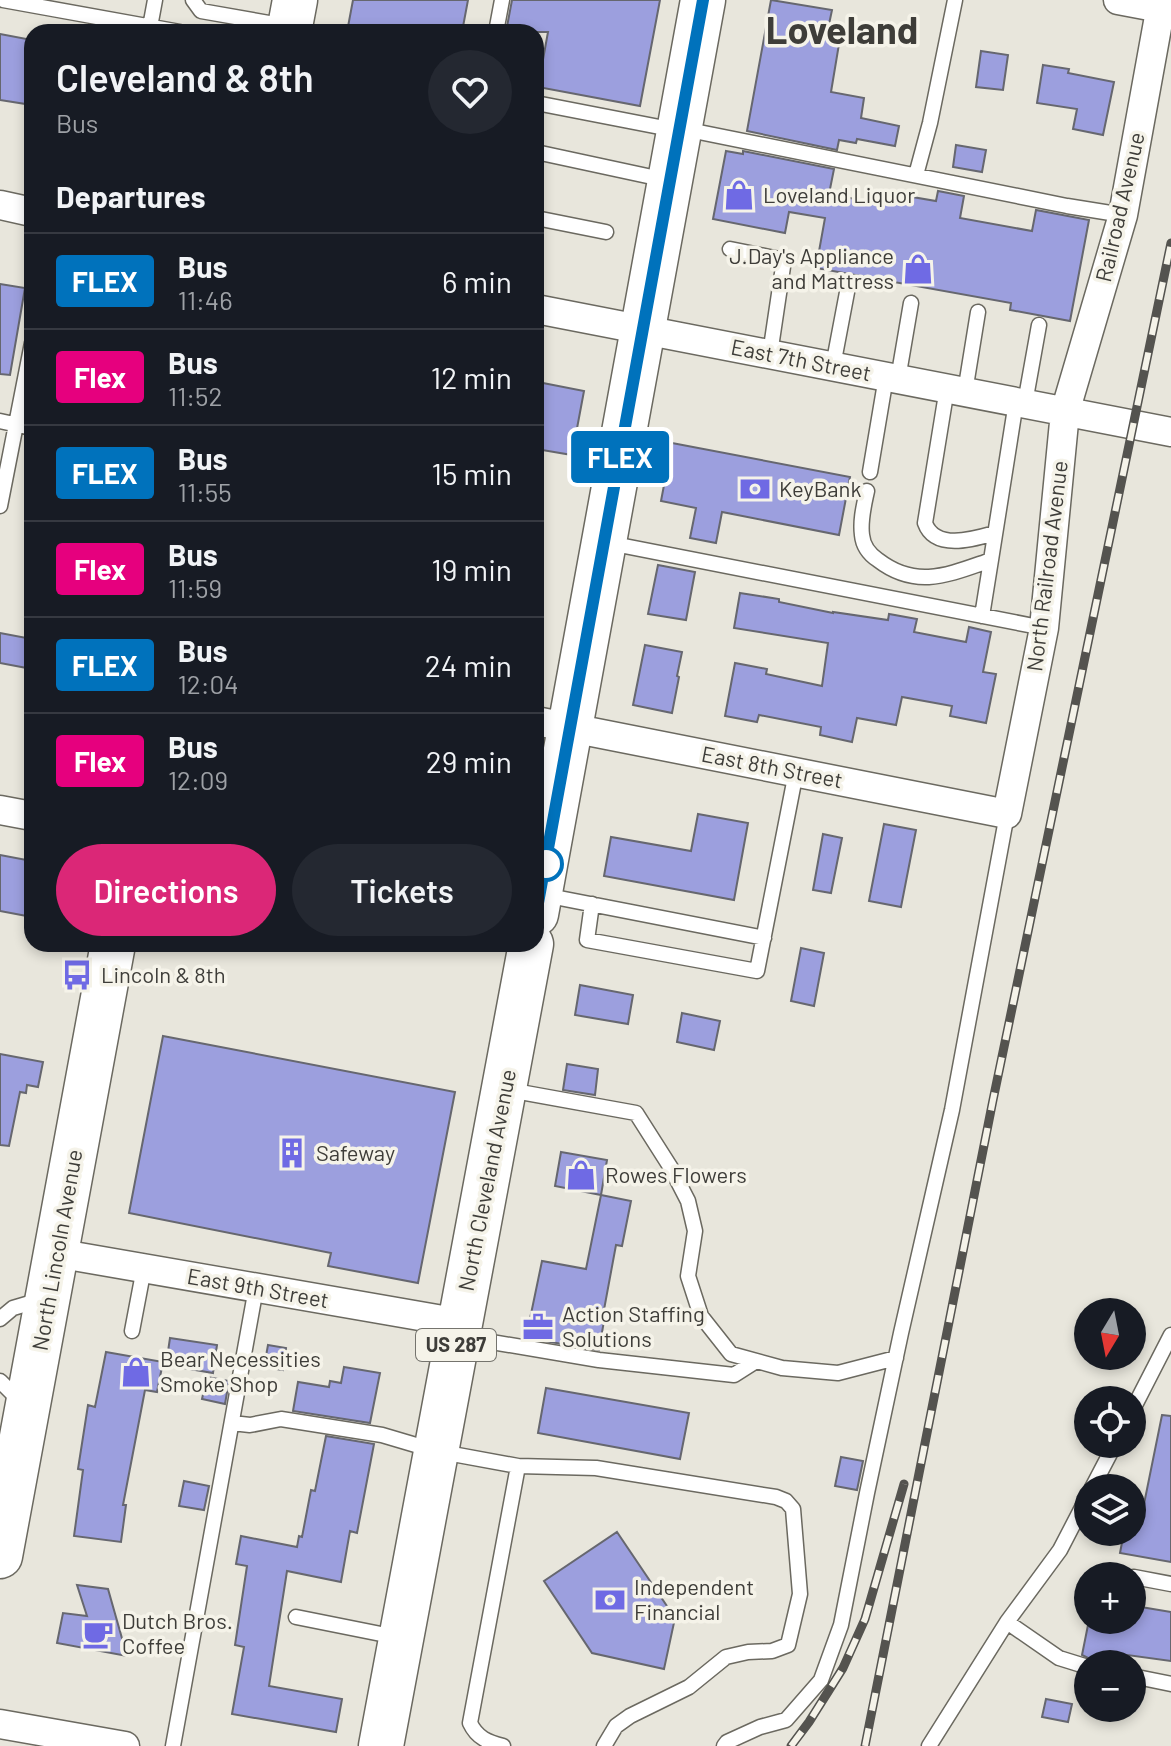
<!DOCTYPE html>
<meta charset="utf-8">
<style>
body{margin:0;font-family:Barlow,sans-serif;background:#242831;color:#f1f3f6;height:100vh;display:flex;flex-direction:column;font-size:30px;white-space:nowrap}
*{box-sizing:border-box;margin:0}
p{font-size:26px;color:#9ea1a6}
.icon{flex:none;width:44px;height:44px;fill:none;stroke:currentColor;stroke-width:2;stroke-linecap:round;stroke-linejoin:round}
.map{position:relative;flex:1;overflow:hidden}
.sheet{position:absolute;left:24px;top:24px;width:520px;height:928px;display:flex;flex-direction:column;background:#171b24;border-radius:24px;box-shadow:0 4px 12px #0003}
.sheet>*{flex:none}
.badge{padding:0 16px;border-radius:6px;font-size:28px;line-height:52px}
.needle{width:52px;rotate:190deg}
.buttons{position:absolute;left:1074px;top:1298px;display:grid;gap:16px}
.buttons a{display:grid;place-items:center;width:72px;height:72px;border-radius:50%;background:#171b24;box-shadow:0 4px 12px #0003;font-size:40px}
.map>.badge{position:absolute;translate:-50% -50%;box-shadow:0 0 0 4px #fff}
h2{padding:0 32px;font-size:30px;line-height:72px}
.round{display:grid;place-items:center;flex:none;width:84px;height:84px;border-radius:42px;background:#242831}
.summary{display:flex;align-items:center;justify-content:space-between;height:136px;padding:0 32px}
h1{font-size:38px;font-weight:600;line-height:60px}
.primary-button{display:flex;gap:16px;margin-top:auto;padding:16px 32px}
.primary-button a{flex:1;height:92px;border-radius:48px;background:#db2777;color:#fff;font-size:32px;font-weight:600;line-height:92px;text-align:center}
.primary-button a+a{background:#242831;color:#f1f3f6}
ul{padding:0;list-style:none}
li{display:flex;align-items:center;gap:24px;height:96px;padding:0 32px;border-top:2px solid #363941}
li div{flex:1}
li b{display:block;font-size:30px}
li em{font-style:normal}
li .badge{min-width:88px;font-weight:700;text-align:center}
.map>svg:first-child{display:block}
.building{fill:#9c9fde;stroke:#66676f;stroke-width:2}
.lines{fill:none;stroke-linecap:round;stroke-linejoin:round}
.service-casing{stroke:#6b6960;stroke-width:17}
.minor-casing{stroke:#6b6960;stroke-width:31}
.trunk-casing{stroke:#6b6960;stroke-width:47}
.service{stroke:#fff;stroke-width:14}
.minor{stroke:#fff;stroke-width:28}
.trunk{stroke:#fff;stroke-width:44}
.rail-casing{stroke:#54534f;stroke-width:9}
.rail{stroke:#f5f3e9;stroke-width:6;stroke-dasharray:18;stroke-linecap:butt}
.line-casing{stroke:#fff;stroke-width:18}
.line{stroke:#0072bc;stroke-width:12}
.stop-dot{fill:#fff;stroke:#0072bc;stroke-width:4}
.labels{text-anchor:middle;stroke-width:7;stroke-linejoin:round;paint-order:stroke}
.shield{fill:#f5f3e9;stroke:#75746e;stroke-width:2}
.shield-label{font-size:20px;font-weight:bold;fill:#3e3d39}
.poi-label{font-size:22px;fill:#3e3d39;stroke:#f5f3e9;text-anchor:start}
.street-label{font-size:22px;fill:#3e3d39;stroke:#f5f3e9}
.town-label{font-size:38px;font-weight:bold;fill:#3e3d39;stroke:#f5f3e9}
</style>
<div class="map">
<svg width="1171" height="1746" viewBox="0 0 1171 1746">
<rect width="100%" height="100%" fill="#e8e6dc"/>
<path class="building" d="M353 0H468L462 32H347Z
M512 0H660L640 106 538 87 548 32H506Z
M771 0 832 10 828 29 841 32 831 92 864 98 861 118 899 126 895 146 857 139 856 143 839 140 837 150 747 131Z
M0 34 32 40V105L0 100Z
M981 51 1008 55 1003 90 976 87Z
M1043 65 1069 69 1068 73 1114 82 1103 135 1073 129 1077 109 1037 103Z
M956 145 986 150 982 172 953 167Z
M726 151 743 154V151L834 169 829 194 881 204 883 192 936 201 938 191 964 196 960 218 1032 231 1036 210 1089 220 1070 321 1010 310 1011 303 816 268 825 218 789 212 785 233 713 219Z
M0 284 25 288 10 375 0 374Z
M543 383 584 391 572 455 536 449V423Z
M672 443 850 477 839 535 722 512 716 543 690 538 696 508 661 501Z
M658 565 695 572 686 620 648 614Z
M740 593 779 599V602L833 613V612L888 620 889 614 917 619 914 632 966 642 969 627 991 632 983 672 996 674 986 723 950 716 952 706 902 697 896 725 857 718 852 742 820 735 821 727 759 715 757 722 725 716 735 663 767 669 766 674 822 686 828 643 734 628Z
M0 633 32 639V669L0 663Z
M645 645 682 652 677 676 679 677 672 713 633 705Z
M698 814 748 823 734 900 604 876 611 837 691 851Z
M884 824 916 830 901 907 869 901Z
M823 834 842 838 831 893 813 890Z
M0 855 32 861V917L0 911Z
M801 948 824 953 814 1006 791 1001Z
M580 985 633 995 628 1024 575 1015Z
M682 1013 720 1021 714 1050 677 1042Z
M163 1036 455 1092 418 1283 328 1266 331 1253 129 1213Z
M0 1054 43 1062 38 1087 27 1085 26 1093 20 1092 9 1146 0 1145Z
M567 1064 598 1069 595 1095 563 1090Z
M561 1152 607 1160 601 1195 555 1186Z
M601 1195 631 1201 622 1246 616 1245 603 1315H605L599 1350 526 1338 542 1261 586 1269Z
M170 1338 217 1345 213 1373 166 1365Z
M268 1345 286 1348 283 1370 264 1367Z
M106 1352 163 1362 157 1392 145 1390 123 1505H126L121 1542 74 1536 83 1470 78 1469 88 1405 95 1407Z
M344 1367 380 1373 370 1423 293 1411 298 1382 329 1387 330 1381 341 1383Z
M207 1377 229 1381 225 1404 202 1399Z
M546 1388 689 1413 680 1459 538 1433Z
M1162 1415 1171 1416V1562L1120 1553 1124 1532H1132V1502L1144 1504Z
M326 1436 374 1444 357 1533 350 1531 341 1582 287 1571 269 1686 342 1699 336 1732 232 1714 244 1647 235 1645 247 1566 236 1564 241 1536 297 1547 299 1536 302 1537 311 1490 315 1491Z
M841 1457 863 1461 857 1490 835 1486Z
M184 1481 209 1486 204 1510 179 1506Z
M617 1532 675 1618 664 1669 592 1653 544 1581Z
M77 1585 108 1589 127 1656 57 1643 63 1613 87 1616Z
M1135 1606 1171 1612V1661L1113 1653 1111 1664H1109L1096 1662 1082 1655 1089 1620H1133Z
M1046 1699 1072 1704 1068 1722 1042 1717Z"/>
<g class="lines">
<g class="service-casing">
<path id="service" d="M3 0 180 32
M193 0 201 11 286 26
M150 27 155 0
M496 32 502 0
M536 103 675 130
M684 129 1067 206 1123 215
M536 152 666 180
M916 175 930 123 955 0
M536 218 606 232
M730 249 784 260 770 354
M833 366 848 287
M898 379 911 303
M947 388 925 523C935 551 974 539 995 533
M965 392 978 312
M1025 403 1039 325
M0 421 32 428
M870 472 886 377
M867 491C864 505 860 520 862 535 863 546 869 554 878 560 917 590 950 574 991 560L1016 402
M0 506 32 343
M609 543 1044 628
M982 616 991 560
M544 895 764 938
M592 904 587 940 757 971 796 772
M509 1090 636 1113 671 1168 688 1201 695 1231 688 1276 701 1316 731 1354 782 1368 838 1373 896 1358
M0 1319 13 1308 40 1300
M132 1331 144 1268
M462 1337 599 1360 734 1375 756 1361
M0 1381 20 1401
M1132 1411 1171 1335
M232 1423 250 1425 281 1419 382 1435 436 1451 518 1466 470 1723C477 1738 488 1742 503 1746
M518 1466 596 1468 776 1497 786 1501 793 1509 800 1594 788 1645 772 1651 748 1652 726 1657 689 1687 630 1716 616 1726 604 1746
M1092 1488 1115 1444
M1134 1577 1171 1584
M296 1617 396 1637
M1007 1622 1059 1658 1088 1667
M1132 1676 1171 1684
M173 1746 256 1288
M724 1746 727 1742 760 1727 786 1720 821 1680 841 1625 867 1493 901 1333 952 1110 1007 814
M929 1746 1007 1622 1060 1550 1088 1496"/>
</g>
<g class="minor-casing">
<path id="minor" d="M1118 0 1171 10
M0 205 32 212
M536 309 1171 432
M536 721 1007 814 1044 628 1065 412 1123 215 1162 0
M0 810 32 816
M56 1253 460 1323
M0 1724 125 1746"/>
</g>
<g class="trunk-casing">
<path id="trunk" d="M289 32 295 0
M536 914 703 0
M0 1556 113 944
M381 1746 531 944"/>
</g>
<use href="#service" class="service"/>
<use href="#minor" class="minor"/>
<use href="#trunk" class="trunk"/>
<g class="rail-casing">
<path id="rail" d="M791 1746 809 1722 843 1668 865 1619 904 1484
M865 1746 993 1100 1171 243"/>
</g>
<use href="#rail" class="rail"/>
</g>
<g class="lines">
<g class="line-casing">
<path id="line" d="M536 914 703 0"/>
</g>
<use href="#line" class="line"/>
</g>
<defs>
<g id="shop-bare" transform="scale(2.4)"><path d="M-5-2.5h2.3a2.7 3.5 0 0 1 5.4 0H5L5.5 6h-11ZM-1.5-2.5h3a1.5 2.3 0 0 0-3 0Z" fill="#6f6ae4" stroke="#f5f3e9" stroke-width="2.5" paint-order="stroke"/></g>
<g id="bank-bare" transform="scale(2.4)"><path d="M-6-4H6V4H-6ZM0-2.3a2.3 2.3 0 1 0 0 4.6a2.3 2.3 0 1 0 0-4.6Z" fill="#6f6ae4" stroke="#f5f3e9" stroke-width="2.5" paint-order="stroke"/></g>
<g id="bus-bare" transform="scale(2.4)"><path d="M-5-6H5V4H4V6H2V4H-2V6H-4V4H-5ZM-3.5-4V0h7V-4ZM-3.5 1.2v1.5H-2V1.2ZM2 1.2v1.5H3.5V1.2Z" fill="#6f6ae4" stroke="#f5f3e9" stroke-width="2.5" paint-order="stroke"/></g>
<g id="building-bare" transform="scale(2.4)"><path d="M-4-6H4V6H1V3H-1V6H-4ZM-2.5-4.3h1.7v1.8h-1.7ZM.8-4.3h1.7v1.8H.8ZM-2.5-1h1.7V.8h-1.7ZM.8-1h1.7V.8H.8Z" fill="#6f6ae4" stroke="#f5f3e9" stroke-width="2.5" paint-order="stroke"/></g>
<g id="office-bare" transform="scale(2.4)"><path d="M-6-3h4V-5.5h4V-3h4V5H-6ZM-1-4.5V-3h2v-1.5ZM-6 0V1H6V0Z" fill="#6f6ae4" stroke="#f5f3e9" stroke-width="2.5" paint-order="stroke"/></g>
<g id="cafe-bare" transform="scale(2.4)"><path d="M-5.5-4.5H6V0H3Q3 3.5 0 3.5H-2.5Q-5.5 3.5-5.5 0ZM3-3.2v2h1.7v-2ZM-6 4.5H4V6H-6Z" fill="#6f6ae4" stroke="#f5f3e9" stroke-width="2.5" paint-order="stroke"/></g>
</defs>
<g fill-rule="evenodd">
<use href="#shop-bare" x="739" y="195"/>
<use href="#shop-bare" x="918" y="269"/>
<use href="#bank-bare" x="755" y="489"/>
<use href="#bus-bare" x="77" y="975"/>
<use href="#building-bare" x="292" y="1153"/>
<use href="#shop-bare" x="581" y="1175"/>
<use href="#office-bare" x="538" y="1327"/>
<use href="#shop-bare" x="136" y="1372"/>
<use href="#bank-bare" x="610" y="1600"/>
<use href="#cafe-bare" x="98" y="1634"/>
</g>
<circle class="stop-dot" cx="546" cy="864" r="16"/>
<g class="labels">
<rect class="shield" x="416" y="1329" width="80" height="32" rx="6"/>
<g class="shield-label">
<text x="456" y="1352">US 287</text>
</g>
<g class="poi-label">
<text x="763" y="203">Loveland Liquor</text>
<text x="894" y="264" text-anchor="end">J.Day's Appliance<tspan x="894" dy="25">and Mattress</tspan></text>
<text x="779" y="497">KeyBank</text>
<text x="101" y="983">Lincoln &amp; 8th</text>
<text x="316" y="1161">Safeway</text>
<text x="605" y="1183">Rowes Flowers</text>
<text x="562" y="1322">Action Staffing<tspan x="562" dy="25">Solutions</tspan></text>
<text x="160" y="1367">Bear Necessities<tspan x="160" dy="25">Smoke Shop</tspan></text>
<text x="634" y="1595">Independent<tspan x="634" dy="25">Financial</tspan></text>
<text x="122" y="1629">Dutch Bros.<tspan x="122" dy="25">Coffee</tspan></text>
</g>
<g class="street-label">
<text transform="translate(1120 207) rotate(-77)" y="8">Railroad Avenue</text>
<text transform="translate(801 360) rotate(11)" y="8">East 7th Street</text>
<text transform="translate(1047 566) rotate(-83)" y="8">North Railroad Avenue</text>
<text transform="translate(772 767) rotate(11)" y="8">East 8th Street</text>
<text transform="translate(487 1180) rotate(-79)" y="8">North Cleveland Avenue</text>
<text transform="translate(57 1250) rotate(-80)" y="8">North Lincoln Avenue</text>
<text transform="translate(258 1288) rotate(10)" y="8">East 9th Street</text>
</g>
<g class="town-label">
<text x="842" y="44">Loveland</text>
</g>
</g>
</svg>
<div class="buttons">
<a><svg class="needle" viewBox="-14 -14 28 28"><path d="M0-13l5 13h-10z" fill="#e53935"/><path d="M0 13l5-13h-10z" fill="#9ea1a6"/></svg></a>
<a><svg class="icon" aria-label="locate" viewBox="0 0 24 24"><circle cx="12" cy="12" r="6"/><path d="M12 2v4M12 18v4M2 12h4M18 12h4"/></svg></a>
<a><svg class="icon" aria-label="layers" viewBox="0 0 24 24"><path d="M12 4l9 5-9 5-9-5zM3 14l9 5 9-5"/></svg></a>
<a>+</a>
<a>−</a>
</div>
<b class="badge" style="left:620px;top:457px;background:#0072bc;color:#fff">FLEX</b>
<section class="sheet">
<div class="summary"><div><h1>Cleveland &amp; 8th</h1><p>Bus</p></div><a class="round"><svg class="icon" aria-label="heart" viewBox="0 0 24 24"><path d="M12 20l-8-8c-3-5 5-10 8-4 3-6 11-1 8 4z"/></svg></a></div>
<h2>Departures</h2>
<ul>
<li><span class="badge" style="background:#0072bc;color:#fff">FLEX</span><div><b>Bus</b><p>11:46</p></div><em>6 min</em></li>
<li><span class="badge" style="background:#e6007e;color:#fff">Flex</span><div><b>Bus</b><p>11:52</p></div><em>12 min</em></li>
<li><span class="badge" style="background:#0072bc;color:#fff">FLEX</span><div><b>Bus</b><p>11:55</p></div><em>15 min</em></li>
<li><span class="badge" style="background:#e6007e;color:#fff">Flex</span><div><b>Bus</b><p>11:59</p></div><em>19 min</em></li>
<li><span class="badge" style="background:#0072bc;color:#fff">FLEX</span><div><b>Bus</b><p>12:04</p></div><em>24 min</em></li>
<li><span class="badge" style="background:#e6007e;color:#fff">Flex</span><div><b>Bus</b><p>12:09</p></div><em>29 min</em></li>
</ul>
<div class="primary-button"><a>Directions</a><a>Tickets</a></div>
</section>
</div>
